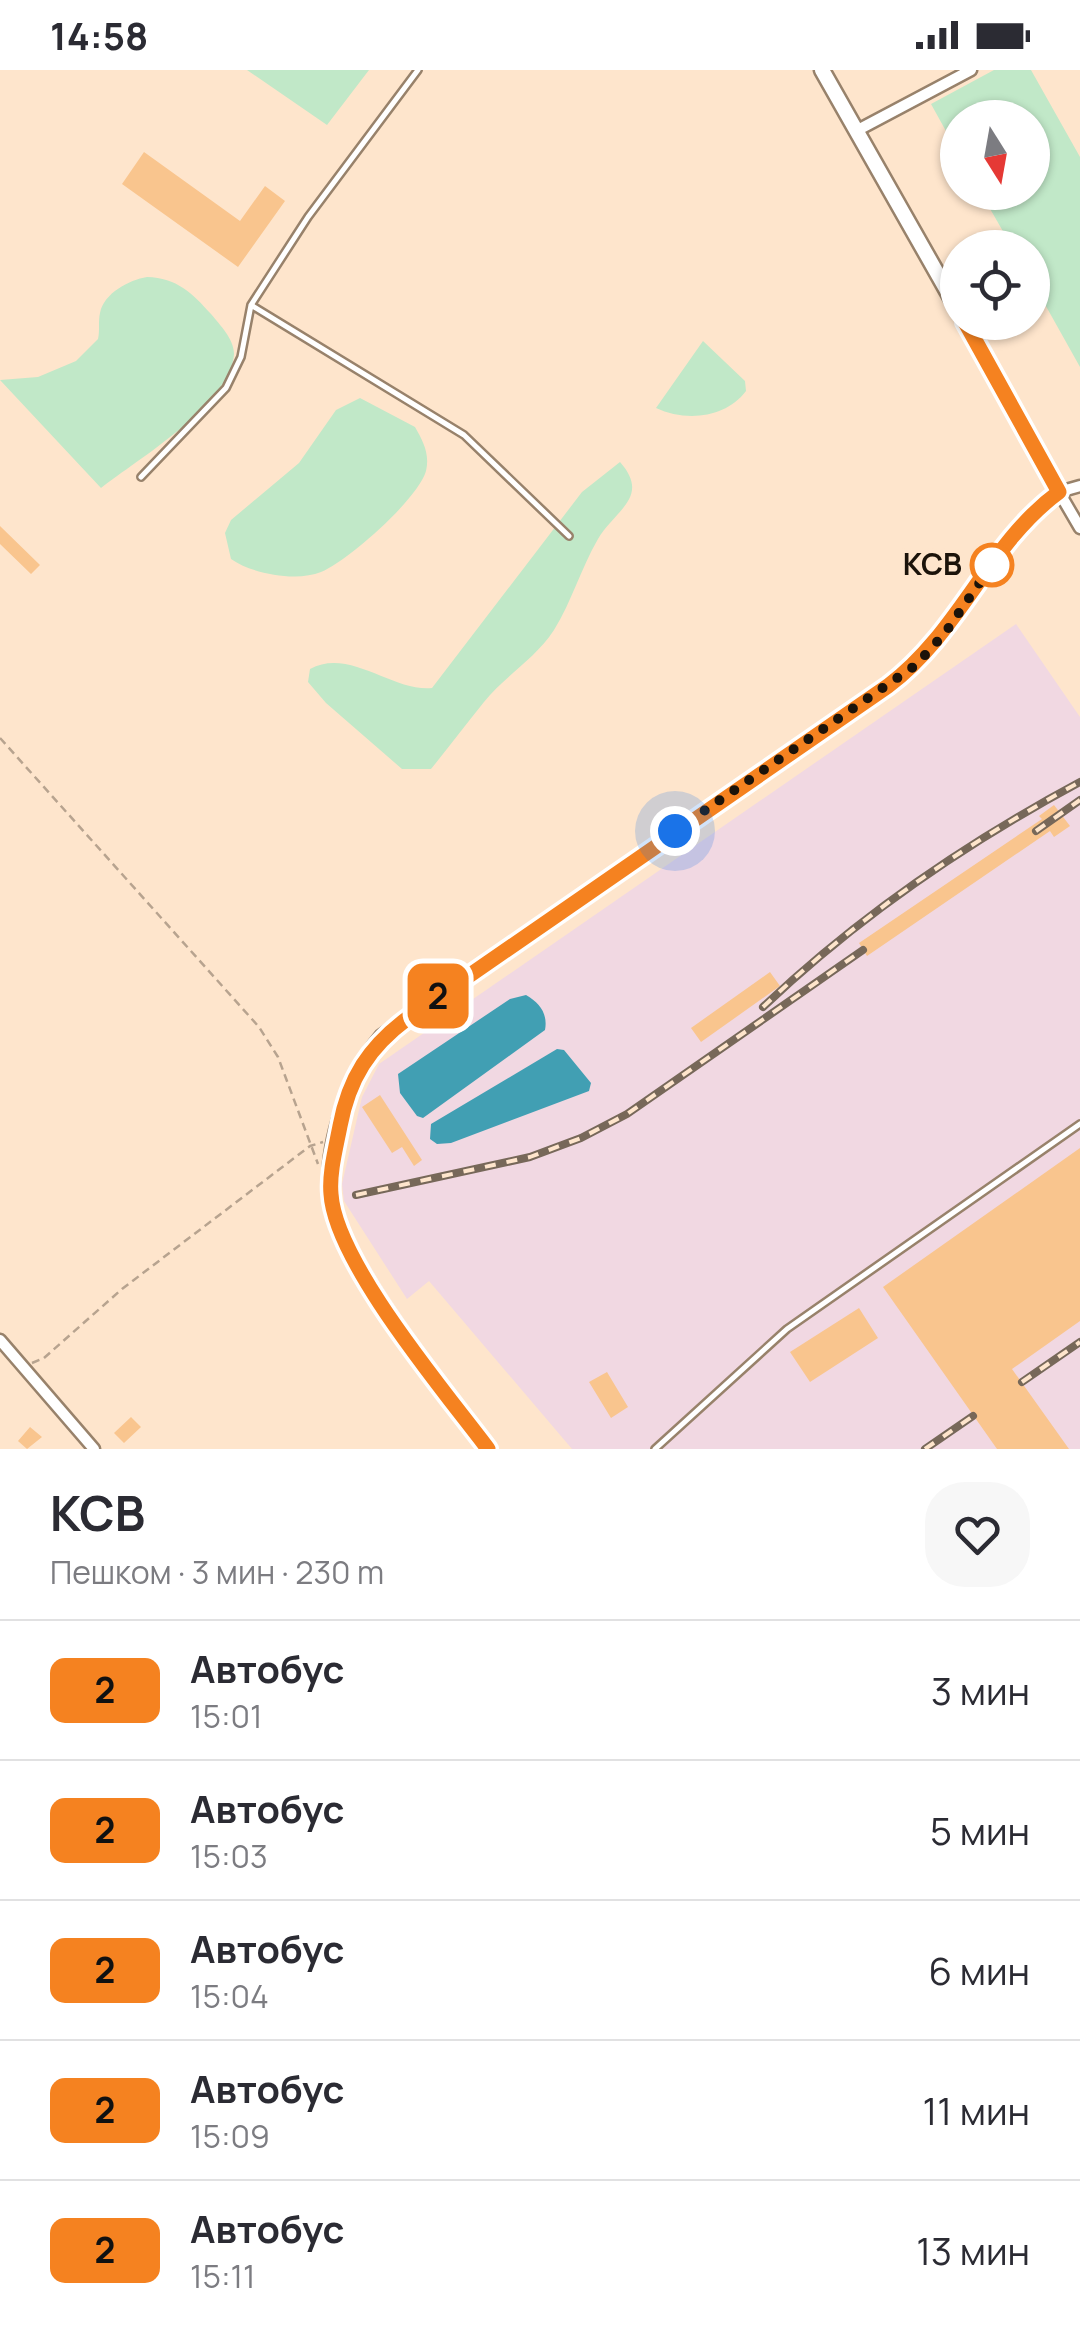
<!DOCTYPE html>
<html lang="ru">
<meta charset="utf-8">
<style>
body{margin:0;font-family:Manrope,sans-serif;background:#f7f7f7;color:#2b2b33;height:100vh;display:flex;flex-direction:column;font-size:38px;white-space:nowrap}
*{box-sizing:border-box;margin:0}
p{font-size:32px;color:#7c7c81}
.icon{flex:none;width:55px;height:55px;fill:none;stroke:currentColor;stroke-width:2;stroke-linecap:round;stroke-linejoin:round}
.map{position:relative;height:1379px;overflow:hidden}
.side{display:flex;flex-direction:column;background:#fff;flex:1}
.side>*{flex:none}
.badge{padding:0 20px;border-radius:15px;font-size:35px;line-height:65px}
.needle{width:65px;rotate:169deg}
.buttons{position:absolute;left:940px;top:30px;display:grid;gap:20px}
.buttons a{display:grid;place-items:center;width:110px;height:110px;border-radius:50%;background:#fff;box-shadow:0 2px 8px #0004;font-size:50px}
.you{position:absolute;width:50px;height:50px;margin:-25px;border:8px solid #fff;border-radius:50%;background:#1a73e8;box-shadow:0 0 0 15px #1a73e833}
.map>.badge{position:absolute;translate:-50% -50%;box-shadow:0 0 0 5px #fff}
.round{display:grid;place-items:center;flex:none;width:105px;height:105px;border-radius:40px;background:#f7f7f7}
.overview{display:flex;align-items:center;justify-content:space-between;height:170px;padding:0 50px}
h1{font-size:48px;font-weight:700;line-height:75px}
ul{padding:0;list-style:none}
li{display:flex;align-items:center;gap:30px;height:140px;padding:0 50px;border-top:2px solid #e1e1e2}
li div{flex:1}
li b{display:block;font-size:38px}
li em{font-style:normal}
li .badge{min-width:110px;font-weight:700;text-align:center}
.status{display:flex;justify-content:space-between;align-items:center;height:70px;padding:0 50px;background:#fff;direction:ltr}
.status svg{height:28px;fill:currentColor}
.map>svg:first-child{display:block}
.industrial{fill:#f1d8e2}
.green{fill:#c1e8c8}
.water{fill:#419fb3}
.building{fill:#f9c58e}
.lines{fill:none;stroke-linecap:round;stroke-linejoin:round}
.lane-casing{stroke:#98826b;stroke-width:10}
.street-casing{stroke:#98826b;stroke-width:15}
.secondary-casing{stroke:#98826b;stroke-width:19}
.path{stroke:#b7a38f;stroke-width:2.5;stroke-dasharray:8 5;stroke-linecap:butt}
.lane{stroke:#fff;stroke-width:5}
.street{stroke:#fff;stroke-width:10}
.secondary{stroke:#fff;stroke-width:14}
.rail-casing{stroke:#776859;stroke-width:8}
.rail{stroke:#fee5cc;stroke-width:4;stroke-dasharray:11;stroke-linecap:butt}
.line-casing{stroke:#fff;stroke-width:22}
.line{stroke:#f58220;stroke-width:15}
.walk{stroke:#1b130a;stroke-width:10;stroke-dasharray:0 18}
.stop-dot{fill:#fff;stroke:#f58220;stroke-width:5}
.labels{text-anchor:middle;stroke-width:9;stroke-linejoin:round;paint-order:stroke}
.stop-label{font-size:30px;font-weight:bold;fill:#1b130a;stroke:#fee5cc;text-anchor:end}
</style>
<div class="status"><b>14:58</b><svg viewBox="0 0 49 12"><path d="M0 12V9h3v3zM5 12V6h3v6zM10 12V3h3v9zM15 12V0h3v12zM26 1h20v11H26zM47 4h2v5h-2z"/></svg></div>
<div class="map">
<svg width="1080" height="1379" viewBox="0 0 1080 1379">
<rect width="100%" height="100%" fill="#fee5cc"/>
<path class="industrial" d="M1016 554 1080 647V1379H572L429 1211 407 1229 344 1131 342 1114 362 1027 379 994Z"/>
<path class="green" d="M247 0H369L327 55Z
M994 0H1031L1080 87V297L1033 213 1032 178 1012 177 981 123 1032 122V48H958L957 81 931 34Z
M147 207C177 208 192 223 211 244 220 255 234 269 234 284 231 334 138 389 101 418L0 310 38 307 76 291 98 269C100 260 98 252 100 243 104 223 129 210 147 207Z
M703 271 745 311 746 321C726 348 686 352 656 338Z
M360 328 415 357C423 371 430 384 426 401 418 429 348 491 321 502 297 512 252 504 231 489L225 463 231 450 299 393 336 340Z
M620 392C651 427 615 440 598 469 581 498 572 531 554 560 535 589 505 606 484 632 466 654 449 677 431 699H402L326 633 308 612 310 599C349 577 393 622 432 618L582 422Z"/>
<path class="water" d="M526 925C540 933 548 944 545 960L423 1048 417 1046 400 1023 398 1004 510 929Z
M557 979 564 980 591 1013 589 1021 451 1073 437 1074 430 1069 431 1054Z"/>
<path class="building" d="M144 82 240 151 265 116 285 131 238 197 122 114Z
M0 456 40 495 31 504 0 474Z
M1054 735 1070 756 1054 767 1050 761 867 886 859 873 1042 749 1039 746Z
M770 902 780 916 701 972 691 958Z
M380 1025 422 1090 414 1096 402 1077 392 1083 362 1037Z
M1080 1078V1251L1012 1299 1069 1379H997L883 1217Z
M859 1238 878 1268 810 1312 790 1282Z
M607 1302 628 1337 611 1348 589 1312Z
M131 1347 141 1357 124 1373 114 1363Z
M30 1357 42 1367 27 1379 18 1371Z"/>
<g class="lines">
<g class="lane-casing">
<path id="lane" d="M251 235 464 365 569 466
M141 407 226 318 241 287 251 235 308 147 418 0
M655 1379 787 1259 1080 1054"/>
</g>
<g class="street-casing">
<path id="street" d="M856 61 971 0
M1080 416 1059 422 1080 458
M0 1270 94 1379"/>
</g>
<g class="secondary-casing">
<path id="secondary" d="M822 0 958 240
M488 1379C447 1324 336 1189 331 1125 326 1075 350 1005 382 967L888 617C960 562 988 474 1059 422L965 252"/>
</g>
<path class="path" d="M0 668 259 957 278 987 318 1094
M32 1293 44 1288 122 1219 310 1076 323 1072"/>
<use href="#lane" class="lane"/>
<use href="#street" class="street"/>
<use href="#secondary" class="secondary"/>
<g class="rail-casing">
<path id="rail" d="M1036 761 1080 730
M763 937C857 848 966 773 1080 712
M356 1125 530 1087 581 1068 627 1044 863 880
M1022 1312 1080 1272
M925 1379 973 1346"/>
</g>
<use href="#rail" class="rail"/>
</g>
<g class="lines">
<g class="line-casing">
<path id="line" d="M488 1379C446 1323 335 1192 331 1124 329 1103 336 1077 340 1056 349 1008 369 977 408 948L888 616C961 561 988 474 1059 422L965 252"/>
</g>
<use href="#line" class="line"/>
<path class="walk" d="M675 761 916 595 945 563 992 495"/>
</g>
<circle class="stop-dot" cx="992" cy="495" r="20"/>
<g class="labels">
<g class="stop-label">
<text x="962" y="505">КСВ</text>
</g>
</g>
</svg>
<div class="buttons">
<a><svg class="needle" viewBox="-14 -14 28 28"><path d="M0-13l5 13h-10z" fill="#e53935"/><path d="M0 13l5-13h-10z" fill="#7c7c81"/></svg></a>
<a><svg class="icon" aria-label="locate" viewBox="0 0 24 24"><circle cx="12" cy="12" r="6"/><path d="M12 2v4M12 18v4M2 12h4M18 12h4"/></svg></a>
</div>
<div class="you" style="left:675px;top:761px"></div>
<b class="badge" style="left:438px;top:926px;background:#f58220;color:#111">2</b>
</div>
<section class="side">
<div class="overview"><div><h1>КСВ</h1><p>Пешком · 3 мин · 230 m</p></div><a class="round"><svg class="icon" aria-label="heart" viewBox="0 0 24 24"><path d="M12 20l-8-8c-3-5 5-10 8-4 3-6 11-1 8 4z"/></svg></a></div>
<ul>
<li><span class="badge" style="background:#f58220;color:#111">2</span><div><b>Автобус</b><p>15:01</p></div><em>3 мин</em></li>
<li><span class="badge" style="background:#f58220;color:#111">2</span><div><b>Автобус</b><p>15:03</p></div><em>5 мин</em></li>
<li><span class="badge" style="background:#f58220;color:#111">2</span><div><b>Автобус</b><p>15:04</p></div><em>6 мин</em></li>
<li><span class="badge" style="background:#f58220;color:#111">2</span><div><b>Автобус</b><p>15:09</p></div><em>11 мин</em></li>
<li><span class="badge" style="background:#f58220;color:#111">2</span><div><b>Автобус</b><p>15:11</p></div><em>13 мин</em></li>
</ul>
</section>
